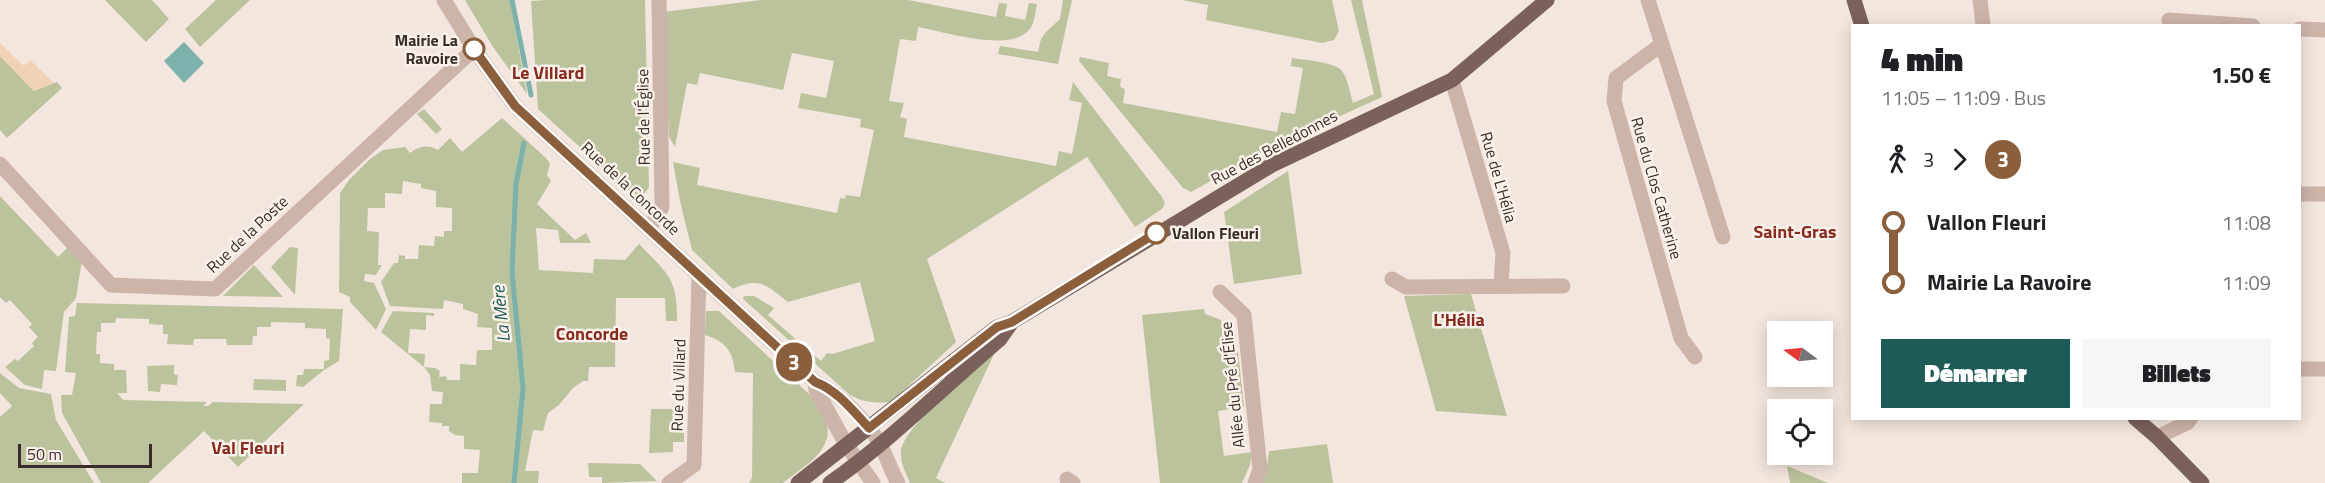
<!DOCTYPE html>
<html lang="fr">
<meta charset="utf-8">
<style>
body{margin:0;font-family:"Titillium Web",sans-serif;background:#f6f6f6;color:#202124;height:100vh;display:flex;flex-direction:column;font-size:22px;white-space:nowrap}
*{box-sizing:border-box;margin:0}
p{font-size:20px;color:#757577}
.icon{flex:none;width:33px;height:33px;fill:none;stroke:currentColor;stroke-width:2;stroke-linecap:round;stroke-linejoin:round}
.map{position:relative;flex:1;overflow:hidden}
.sheet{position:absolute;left:1851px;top:24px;width:450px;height:396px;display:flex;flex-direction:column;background:#fff;border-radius:0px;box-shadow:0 3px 15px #0003}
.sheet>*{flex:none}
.badge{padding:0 12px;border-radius:20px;font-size:21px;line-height:39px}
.needle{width:39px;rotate:285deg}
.controls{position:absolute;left:1767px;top:321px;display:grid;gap:12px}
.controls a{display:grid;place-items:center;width:66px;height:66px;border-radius:0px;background:#fff;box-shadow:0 3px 15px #0003;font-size:30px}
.scale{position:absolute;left:18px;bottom:15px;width:134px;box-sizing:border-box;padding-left:6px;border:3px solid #392c29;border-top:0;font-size:16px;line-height:21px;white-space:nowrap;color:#392c29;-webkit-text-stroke:4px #faf1ea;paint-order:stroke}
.map>.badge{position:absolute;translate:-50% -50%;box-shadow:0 0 0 3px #fff}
.legs{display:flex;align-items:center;gap:9px;height:66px;padding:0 30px;font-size:20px}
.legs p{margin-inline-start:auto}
.overview{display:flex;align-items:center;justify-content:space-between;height:102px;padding:0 30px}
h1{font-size:33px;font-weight:800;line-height:45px}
.button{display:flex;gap:12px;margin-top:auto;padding:12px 30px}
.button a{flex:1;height:69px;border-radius:0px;background:#1d5b57;color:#fff;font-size:24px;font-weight:800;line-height:69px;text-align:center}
.button a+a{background:#f6f6f6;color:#202124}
ul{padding:0 30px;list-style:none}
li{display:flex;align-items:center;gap:21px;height:60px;font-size:22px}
li i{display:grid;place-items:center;width:9px;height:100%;margin:0 8px;background:currentColor}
li i::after{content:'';width:15px;height:15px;margin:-8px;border:4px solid;border-radius:50%;background:#fff}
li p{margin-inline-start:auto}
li:first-child i{background:linear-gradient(#0000 50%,currentColor 0)}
li:last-child i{background:linear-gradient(currentColor 50%,#0000 0)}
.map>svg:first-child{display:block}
.green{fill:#bbc39d}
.sand{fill:#efd3b4}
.water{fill:#7cb1ac}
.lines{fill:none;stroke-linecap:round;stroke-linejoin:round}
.stream{stroke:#7cb1ac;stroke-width:5}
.minor{stroke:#ccb4a9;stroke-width:15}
.major{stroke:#7b615a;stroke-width:15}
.line-1-casing{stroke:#fff;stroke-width:14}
.line-1{stroke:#8b5e3c;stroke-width:9}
.stop-1-dot{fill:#fff;stroke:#8b5e3c;stroke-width:3}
.labels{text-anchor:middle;stroke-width:5;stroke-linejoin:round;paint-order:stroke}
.stop-label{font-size:16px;font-weight:bold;fill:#392c29;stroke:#faf1ea;text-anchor:end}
.street-label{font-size:16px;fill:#392c29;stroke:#faf1ea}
.neighbourhood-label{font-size:18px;font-weight:bold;fill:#892c20;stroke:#faf1ea}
.water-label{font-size:18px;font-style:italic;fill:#1d5b57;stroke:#faf1ea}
</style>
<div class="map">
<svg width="2325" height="483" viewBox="0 0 2325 483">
<rect width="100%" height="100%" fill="#f3e6de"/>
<path class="green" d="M105 0H152L169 19 146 42Z
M216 0H250L200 47 185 29Z
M465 0H510L527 94 493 47Z
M547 0H645L649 187 645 193 636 195 626 189 538 109 531 1Z
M761 0H908L996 17 999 3 1007 4 1005 16 1025 20 1029 3 1037 4C1035 13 1035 24 1028 31 1008 52 945 32 918 27L916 41 900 39 889 101 904 103 900 117 907 119 904 137 1056 166 1059 151 1072 154 1082 103 1069 100 1073 82 1162 197 1165 203 1162 209 1135 227 1087 157 927 259 956 342 891 402C875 403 865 403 850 395L743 299 744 296H754L774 308 768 315 821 361 827 353 833 354 875 341 860 282 788 302C767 286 760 276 733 289L692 250 680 201 673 162 700 168 697 185 837 213 840 198 845 199 846 195 860 197 874 130 860 127 861 119 798 108 801 93 826 98 834 61 792 53 783 90 700 73 697 85 687 83 675 147 669 137 663 12Z
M1063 0H1072L1058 64 998 54 1000 46 1038 52 1041 39 1046 32 1060 19Z
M1182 0H1332L1339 31 1334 40 1322 43 1206 20 1208 5Z
M1351 0H1362L1382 97 1272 147 1191 192 1183 188 1079 61 1080 57 1109 63 1107 76 1121 79 1120 87 1125 89 1123 103 1277 132 1281 112 1295 114 1303 68 1291 66 1292 58C1303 60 1336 62 1342 71 1348 79 1350 93 1353 103L1374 94Z
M0 56 34 91 57 82 62 88 7 138 0 130Z
M424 109 442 129 436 134 417 114Z
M502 118 546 158 550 164 547 175 551 181 537 204 575 240 586 233 591 243H560L558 230 536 228 539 270 593 273 594 259 625 260 639 244C667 273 678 278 677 321H666L665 298H616L615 367H589L588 381H583L573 388 559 405 548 413 543 431 533 430 525 471H539L538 483H462V473H478L480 450 464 449V436L455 435 449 431V426H442V423L429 422 430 404H442L443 392 432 391 430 375 424 367 381 332 393 311 434 313V316L426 315V330L410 329 408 353 425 354 424 367 435 368 440 371 439 377 446 376 447 380H460V364L476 365 477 350H492V328L477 327 478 314 463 309V304L444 300 443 309 390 306 381 282 394 263H398L399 255 405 256V259H418L419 245 434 246 435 236 444 237V231H452V208L436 207V191L421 188V184L403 181 402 194 385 193V208H368L367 231 379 232 378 265H382L376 275 365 274 364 281 374 283 386 309 376 330 350 302V297L339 292 340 193 349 180 370 159 383 150 405 147 410 153C419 146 427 144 438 150L450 138 462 152Z
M1288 171 1302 274 1234 284 1224 212Z
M0 196 58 257 69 246 82 260 76 298 64 312 56 371 44 370 42 389 25 385 5 367 15 359 18 361 34 346 32 343 38 337 29 327 32 324 10 300 6 303 0 297Z
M290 247 298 248 295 295 271 267Z
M254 265 283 297 223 296Z
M1471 294 1507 416 1436 411 1404 296Z
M77 303 343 309 339 361 324 370 303 387 296 386 297 375H303L304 369H324V361L329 360 330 339 326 338V329L305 328V323L271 322V327H257V336H253L252 345H227L226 339H194L193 345 167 344 168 334H163V325L149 324V319L116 318 115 323H101V332H97L96 354H100V363L114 364V370H126L127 393H117L123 400 207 402 203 406H208L213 402 304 404 238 467 204 431 148 483H101L62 413 61 395H72L76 373 65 372 69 317 75 316Z
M1204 309 1205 314 1221 320 1226 354 1238 352 1244 407 1218 411 1224 456 1252 452 1250 465 1242 483H1160L1142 315Z
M706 311H719L821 405C841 447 813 459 783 483H749L752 478 753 373 735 372C733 351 725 341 705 335Z
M995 352 936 478 945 483H910C906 473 900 463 901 452 902 427 974 370 995 352Z
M174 365V374L178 375 177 385 161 384 160 392 148 391 147 366Z
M0 373 19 388 51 394 56 420 94 483H0V417L12 406 0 393Z
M254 379 286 380V391L253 390Z
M651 409H684V442H673V452L649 453Z
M1327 444 1333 483H1262L1266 474 1269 451Z
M588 463 640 464 657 481 602 483V477H589Z
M1787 466 1828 483H1790Z"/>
<path class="sand" d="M0 43 24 66 30 60 54 83 34 91 0 56Z"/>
<path class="water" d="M184 42 204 63 184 83 164 61Z"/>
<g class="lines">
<path class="stream" d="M512 0 531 95
M514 483 523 389 512 272 516 184 524 143"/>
<path class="minor" d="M444 0 474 49 515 106 815 382C838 391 868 423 880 444 887 457 891 471 898 483
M1648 0 1723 237
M1980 0 1983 26
M2169 20 2253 26
M2300 29 2325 30
M1662 44 1616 78 1614 101 1681 338 1695 357
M1452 80 1503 253 1501 285
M0 164 111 285 215 289 474 49
M2300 194H2325
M649 229 662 207 659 0
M1392 279 1406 287 1563 286
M1220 292 1244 315 1260 469 1255 483
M2300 369H2325
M815 382 816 390 846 444 873 483
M2157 437 2187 423 2191 418
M669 483 694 465 699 276
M1068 483 1067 479 1073 483"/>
<path class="major" d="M1854 0 1862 26
M2135 418 2157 437 2202 483
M798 483 997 327 1012 322 1272 165 1452 80 1547 0
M830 483C891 440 944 387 1000 339L1012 322"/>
</g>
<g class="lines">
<g class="line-1-casing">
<path id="line-1" d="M474 49 515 106 815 382C837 390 853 411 869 428L997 327 1012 322 1156 233"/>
</g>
<use href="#line-1" class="line-1"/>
</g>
<g class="stop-1-dot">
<circle cx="474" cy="49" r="10"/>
<circle cx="1156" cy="233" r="10"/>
</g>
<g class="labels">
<g class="stop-label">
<text x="458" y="46">Mairie La<tspan x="458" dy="18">Ravoire</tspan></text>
<text x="1172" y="239" text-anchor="start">Vallon Fleuri</text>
</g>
<g class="street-label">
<text transform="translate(643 117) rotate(-91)" y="6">Rue de l'Église</text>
<text transform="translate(1274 147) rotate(-28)" y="6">Rue des Belledonnes</text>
<text transform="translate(1499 177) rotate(74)" y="6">Rue de L'Hélia</text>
<text transform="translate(631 188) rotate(43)" y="6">Rue de la Concorde</text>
<text transform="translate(1657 188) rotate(74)" y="6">Rue du Clos Catherine</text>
<text transform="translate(247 234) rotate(-43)" y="6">Rue de la Poste</text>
<text transform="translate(678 385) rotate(-88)" y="6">Rue du Villard</text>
<text transform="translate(1232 385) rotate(-96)" y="6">Allée du Pré d'Élise</text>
</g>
<g class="neighbourhood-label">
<text x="548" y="79">Le Villard</text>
<text x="1795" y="238">Saint-Gras</text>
<text x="1459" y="326">L'Hélia</text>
<text x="592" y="340">Concorde</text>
<text x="248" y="454">Val Fleuri</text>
</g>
<g class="water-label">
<text transform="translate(501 314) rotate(-96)" y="6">La Mère</text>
</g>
</g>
</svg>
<div class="controls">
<a><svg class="needle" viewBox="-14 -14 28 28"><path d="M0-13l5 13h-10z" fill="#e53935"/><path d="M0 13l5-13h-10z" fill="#757577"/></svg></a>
<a><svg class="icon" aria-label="locate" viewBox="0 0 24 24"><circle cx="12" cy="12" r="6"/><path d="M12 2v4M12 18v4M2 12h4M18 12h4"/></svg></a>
</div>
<div class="scale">50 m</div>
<b class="badge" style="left:794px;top:362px;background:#8b5e3c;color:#fff">3</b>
<section class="sheet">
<div class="overview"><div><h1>4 min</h1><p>11:05 – 11:09 · Bus</p></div><b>1.50 €</b></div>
<div class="legs"><svg class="icon" aria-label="walk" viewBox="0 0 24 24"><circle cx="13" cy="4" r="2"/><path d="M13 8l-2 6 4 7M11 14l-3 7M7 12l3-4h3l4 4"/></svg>3<svg class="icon" aria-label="forward" viewBox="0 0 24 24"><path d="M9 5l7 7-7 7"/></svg><b class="badge" style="background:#8b5e3c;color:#fff">3</b></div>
<ul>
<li><i style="color:#8b5e3c"></i><b>Vallon Fleuri</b><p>11:08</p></li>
<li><i style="color:#8b5e3c"></i><b>Mairie La Ravoire</b><p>11:09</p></li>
</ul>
<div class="button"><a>Démarrer</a><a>Billets</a></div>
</section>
</div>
